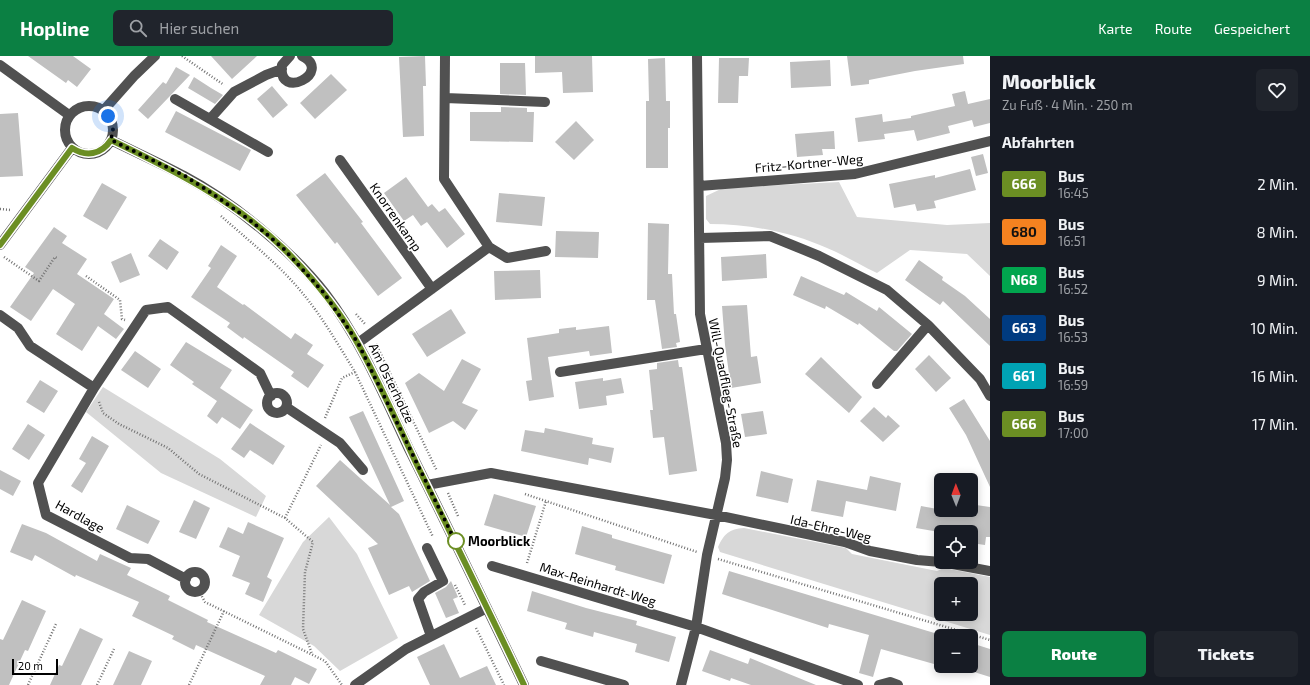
<!DOCTYPE html>
<html lang="de">
<meta charset="utf-8">
<style>
body{margin:0;font-family:"Exo 2",sans-serif;background:#20242c;color:#f1f3f6;height:100vh;display:flex;flex-direction:column;font-size:15px;white-space:nowrap}
*{box-sizing:border-box;margin:0}
p{font-size:13px;color:#9ea1a6}
.icon{flex:none;width:22px;height:22px;fill:none;stroke:currentColor;stroke-width:2;stroke-linecap:round;stroke-linejoin:round}
.map{position:relative;flex:1;overflow:hidden}
.side{display:flex;flex-direction:column;background:#171b24;width:320px}
.side>*{flex:none}
.badge{padding:0 8px;border-radius:3px;font-size:14px;line-height:26px}
.needle{width:26px;rotate:359deg}
.fabs{position:absolute;left:934px;top:417px;display:grid;gap:8px}
.fabs a{display:grid;place-items:center;width:44px;height:44px;border-radius:6px;background:#171b24;box-shadow:0 2px 10px #0003;font-size:20px}
.scale{position:absolute;left:12px;bottom:10px;width:46px;box-sizing:border-box;padding-left:4px;border:2px solid #000;border-top:0;font-size:11px;line-height:14px;white-space:nowrap;color:#000;-webkit-text-stroke:3px #fff;paint-order:stroke}
.you{position:absolute;width:20px;height:20px;margin:-10px;border:3px solid #fff;border-radius:50%;background:#1a73e8;box-shadow:0 0 0 6px #1a73e833}
.map>.badge{position:absolute;translate:-50% -50%;box-shadow:0 0 0 2px #fff}
h2{padding:0 12px;font-size:15px;line-height:36px}
.round{display:grid;place-items:center;flex:none;width:42px;height:42px;border-radius:6px;background:#20242c}
.overview{display:flex;align-items:center;justify-content:space-between;height:68px;padding:0 12px}
h1{font-size:19px;font-weight:800;line-height:30px}
.cta{display:flex;gap:8px;margin-top:auto;padding:8px 12px}
.cta a{flex:1;height:46px;border-radius:6px;background:#0b8043;color:#fff;font-size:16px;font-weight:800;line-height:46px;text-align:center}
.cta a+a{background:#20242c;color:#f1f3f6}
ul{padding:0;list-style:none}
li{display:flex;align-items:center;gap:12px;height:48px;padding:0 12px}
li div{flex:1}
li b{display:block;font-size:15px}
li em{font-style:normal}
li .badge{min-width:44px;font-weight:700;text-align:center}
header{display:flex;align-items:center;gap:24px;box-sizing:border-box;height:56px;padding:0 20px;background:#0b8043;color:#fff}
header strong{font-size:19px}
nav{display:flex;gap:22px;margin-inline-start:auto;font-size:14px}
.search{width:280px;height:36px;background:#20242c;display:flex;align-items:center;gap:10px;box-sizing:border-box;padding:0 14px;border-radius:6px;color:#9ea1a6;font-size:15px}
main{display:flex;flex:1;min-height:0}
.map>svg:first-child{display:block}
.green{fill:#d8d8d8;fill-rule:evenodd}
.building{fill:#c0c0c0}
.lines{fill:none;stroke-linecap:round;stroke-linejoin:round}
.path{stroke:#737373;stroke-width:2.5;stroke-dasharray:1 2;stroke-linecap:butt}
.minor{stroke:#515151;stroke-width:10}
.line-casing{stroke:#fff;stroke-width:9}
.line{stroke:#6b8e23;stroke-width:6}
.walk{stroke:#000;stroke-width:4;stroke-dasharray:0 7.2}
.stop-dot{fill:#fff;stroke:#6b8e23;stroke-width:2}
.labels{text-anchor:middle;stroke-width:3;stroke-linejoin:round;paint-order:stroke}
.street-label{font-size:13px;fill:#000;stroke:#fff}
.stop-label{font-size:13px;font-weight:bold;fill:#000;stroke:#fff;text-anchor:start}
</style>
<header>
<strong>Hopline</strong>
<div class="search"><svg class="icon" aria-label="search" viewBox="0 0 24 24"><circle cx="10" cy="10" r="6"/><path d="M15 15l6 6"/></svg>Hier suchen</div>
<nav><a>Karte</a><a>Route</a><a>Gespeichert</a></nav>
</header>
<main>
<div class="map">
<svg width="990" height="629" viewBox="0 0 990 629">
<rect width="100%" height="100%" fill="#fff"/>
<path class="green" d="M839 126 857 161 947 169 990 167V220L967 198 910 194 877 217C860 209 844 199 827 192 791 176 749 168 710 168L706 163V140L723 132Z
M103 331 220 403 266 440 256 461 161 417 86 356Z
M329 461 357 498 398 582 340 615 314 590 259 559 303 486Z
M744 472 846 492 852 498 937 515 944 512 990 521V579L720 496 718 491C724 478 729 473 744 472ZM941 528H971V558H941Z"/>
<path class="building" d="M28 0H73L91 13 77 31 68 24 66 27Z
M211 0H257L232 23Z
M425 0 426 30H423L424 80 403 81 399 1Z
M535 0H592L593 36 563 37 562 16 535 17Z
M847 0H963L964 8 915 15 869 24V28L851 30Z
M665 2 666 45H670V72H668V112H646V45H649L648 3Z
M719 2H749L748 20H739L738 47H718Z
M830 4 831 30 791 32 790 6Z
M500 7H525L526 39 500 38Z
M176 11 190 19 148 63 138 54 163 26 166 28Z
M331 18 347 34 315 63 300 47Z
M194 21 211 32 223 39 215 48 188 32Z
M272 30 288 49 273 62 257 43Z
M965 35 968 48 990 43V67L974 71 972 64 948 70 950 77 917 85 914 74 884 78 885 83 858 86 855 62 882 58 883 66 911 62V60L955 50 952 38Z
M501 51 527 52V56H534L533 86 470 85V56H501Z
M176 55 251 94 240 115 165 76Z
M18 57 23 120 0 121V58Z
M576 65 594 84 574 104 555 86Z
M834 75 835 93H822L823 99 797 101 795 78Z
M983 98 988 117 976 120 971 101Z
M970 113 976 134 934 145 936 152 917 155 915 148 894 152 889 128 935 119V122Z
M325 117 363 166 361 167 402 222 378 240 337 186 335 188 296 139Z
M406 121 428 151 432 148 439 156 445 152 465 178 447 192 427 166 421 170 413 159 404 165 384 137Z
M102 127 127 141 107 174 83 160Z
M499 137 545 141 542 170 496 166Z
M648 167 669 168 668 218H672L674 258H676L680 286 676 287 677 291 662 293 655 244H647Z
M54 171 67 180 62 187 87 203 77 218 114 243 104 258 124 273 116 283 98 270 82 295 56 278 75 248 53 233 31 265 10 251 34 217 25 211Z
M556 175 599 176 598 202 555 201Z
M160 183 179 196 167 214 148 200Z
M221 189 237 200 217 231 243 249 244 248 291 283 295 277 313 289 307 298 324 309 308 332 291 320 294 316 244 281 243 283 227 271 230 267 191 241 211 212 208 210Z
M131 197 140 219 120 227 111 206Z
M766 198 767 222 722 225 721 201Z
M919 204 943 221 942 224 965 240 990 263V290L943 245 940 249 905 224Z
M540 214 541 242 495 244 494 215Z
M801 220 844 239 846 236 877 255 879 251 912 278 897 295H894L859 267 858 269 826 250 825 253 793 239Z
M747 249 751 301 757 300 761 327 731 332 725 289 722 250Z
M451 253 466 277 427 301 412 278Z
M609 270 612 297 590 300 589 295 548 301 554 341 529 345 526 325 532 324 527 282 559 277V273L576 271V274Z
M186 286 232 314 220 332 253 354 240 373 222 361 217 368 207 360 217 345 192 328 194 326 170 309Z
M135 295 161 313 148 332 121 314Z
M929 299 951 322 936 336 915 313Z
M821 301 862 341 849 357 805 318Z
M462 303 481 313 462 347 478 354 465 374 453 365 429 377 405 327 419 317 444 335Z
M678 304 679 311H682L697 415 669 419 664 381 653 382 650 354H653L649 314 657 313V307Z
M603 322V325L621 322 624 337 606 340 607 349 579 353 575 326Z
M40 324 58 335 44 357 26 346Z
M964 343 990 385V431L966 379 949 352Z
M874 351 886 362 888 359 900 370 883 386 860 365Z
M363 355 404 445 391 451 399 458 430 525 412 536 409 530 389 539 368 492 378 488 316 430 340 404 390 449 349 361Z
M763 355 767 378 745 381 741 358Z
M250 367 285 390 273 409 250 394 244 402 231 393Z
M28 368 45 379 29 404 12 393Z
M545 372 593 382 592 388 614 392 611 407 589 402 588 409 521 395 525 374 544 377Z
M92 380 109 390 82 437 71 430 86 407 79 403Z
M0 414 21 425 13 440 0 433Z
M761 415 793 423 788 447 756 440Z
M870 420 901 427 896 455 846 445 843 461 811 455 817 424 867 434Z
M494 438 536 450 526 481 484 469Z
M194 444 210 452 196 483 179 476Z
M127 449 160 465 148 488 116 473Z
M976 449 990 451V481H986L985 489 971 487V476H939L916 472 921 450 975 460Z
M248 466 284 482 267 521 272 524 263 546 245 538 250 527 232 520 240 500 219 491 228 471 243 478Z
M22 468 46 477 97 505 100 498 131 512 127 519 170 540 168 544 208 564 207 566 276 597 278 594 317 613 309 628 295 621 291 629H260L265 620 196 589 194 594 172 583 174 580 132 560 139 546 76 519 75 521 35 499 32 505 10 496Z
M582 470 612 479V482L672 499 664 528 615 514 616 510 575 498Z
M729 515 941 579V610L881 593 873 621 859 617 869 579 829 568 828 572 722 538Z
M451 525 458 541 453 543 459 557 446 562 435 537 446 531Z
M532 535 586 552 637 565 636 569 676 581 669 606 635 596 637 588 594 576 593 581 565 573 567 567 527 555Z
M22 544 46 555 28 595 25 594 9 629H0V583L3 584Z
M80 572 103 583 81 629H50L59 609 62 610Z
M971 587 990 593V621L971 615Z
M444 588 460 622 487 610 496 629H430L417 601Z
M710 594 748 608 750 602 816 629H751L731 622 730 625 702 615Z
M129 595 152 605 141 629H113Z"/>
<g class="lines">
<path class="path" d="M182 0 224 29
M0 153 11 154
M221 160C248 184 281 210 304 239 323 262 339 290 355 316L433 481
M4 201 39 225 55 201 57 202
M86 220 120 244 122 263 125 264
M356 258 365 268
M376 288 437 415
M99 346 103 357 119 368 168 392 199 418 285 462 313 486 305 516 303 573 312 598
M325 362 342 322 355 316
M448 437 458 460
M525 438 697 496
M285 462 321 389
M718 503 990 584
M527 507 546 445
M455 529 465 549
M199 535 205 546 325 605 342 629
M476 572 504 629
M28 629 56 568
M97 629 114 593
M189 629 224 555"/>
<path class="minor" d="M290 0 282 9C277 46 334 16 302 0
M0 9 69 59
M445 42 545 46
M175 43 268 96
M65 74a24 24 0 1 1 48 0a24 24 0 1 1-48 0Z
M103 55 135 19 155 0
M210 63 234 36 266 19 282 13
M111 84C135 96 160 107 184 120 233 146 290 193 325 237 361 284 384 340 409 393 448 471 486 550 524 629
M340 104 432 233
M699 130 855 118 990 85
M700 182 770 180 819 200 887 234 928 269 980 323 990 340
M0 189 72 92
M489 191 507 202 546 195
M0 259 18 272 30 290 94 332 146 254 168 251 260 317 271 340
M358 287 489 191 444 123 445 0
M560 316 706 293
M877 328 928 269
M94 332 38 427 46 459 130 502 148 503 186 523
M267 347a10 10 0 1 1 20 0a10 10 0 1 1-20 0Z
M286 351 340 387 363 414
M427 429 491 417 716 459 845 486 870 495 917 504 941 506
M427 492 443 525 424 536 418 543 431 580
M942 506 990 515
M492 510 696 571 858 629
M185 526a10 10 0 1 1 20 0a10 10 0 1 1-20 0Z
M541 605 624 629
M355 629 406 593 487 552
M681 629 696 571 707 499 725 422 727 404 726 387 700 258 697 0
M879 629 890 626 898 629"/>
</g>
<g class="lines">
<g class="line-casing">
<path id="line" d="M0 189 72 92C86 101 101 99 111 84 173 114 234 144 284 193 312 221 339 253 358 288 380 327 398 369 417 409 453 482 489 555 524 629"/>
</g>
<use href="#line" class="line"/>
<path class="walk" d="M108 60 113 73 111 84 185 120 213 138 251 165 283 192 324 237 358 287 457 489 456 485"/>
</g>
<circle class="stop-dot" cx="456" cy="485" r="8"/>
<g class="labels">
<g class="street-label">
<text transform="translate(809 107) rotate(-5)" y="5">Fritz-Kortner-Weg</text>
<text transform="translate(396 161) rotate(55)" y="5">Knorrenkamp</text>
<text transform="translate(392 327) rotate(64)" y="5">Am Osterholze</text>
<text transform="translate(726 327) rotate(79)" y="5">Will-Quadflieg-Straße</text>
<text transform="translate(80 460) rotate(29)" y="5">Hardlage</text>
<text transform="translate(831 472) rotate(13)" y="5">Ida-Ehre-Weg</text>
<text transform="translate(598 528) rotate(17)" y="5">Max-Reinhardt-Weg</text>
</g>
<g class="stop-label">
<text x="468" y="490">Moorblick</text>
</g>
</g>
</svg>
<div class="fabs">
<a><svg class="needle" viewBox="-14 -14 28 28"><path d="M0-13l5 13h-10z" fill="#e53935"/><path d="M0 13l5-13h-10z" fill="#9ea1a6"/></svg></a>
<a><svg class="icon" aria-label="locate" viewBox="0 0 24 24"><circle cx="12" cy="12" r="6"/><path d="M12 2v4M12 18v4M2 12h4M18 12h4"/></svg></a>
<a>+</a>
<a>−</a>
</div>
<div class="scale">20 m</div>
<div class="you" style="left:108px;top:60px"></div>
</div>
<section class="side">
<div class="overview"><div><h1>Moorblick</h1><p>Zu Fuß · 4 Min. · 250 m</p></div><a class="round"><svg class="icon" aria-label="heart" viewBox="0 0 24 24"><path d="M12 20l-8-8c-3-5 5-10 8-4 3-6 11-1 8 4z"/></svg></a></div>
<h2>Abfahrten</h2>
<ul>
<li><span class="badge" style="background:#6b8e23;color:#fff">666</span><div><b>Bus</b><p>16:45</p></div><em>2 Min.</em></li>
<li><span class="badge" style="background:#f58220;color:#111">680</span><div><b>Bus</b><p>16:51</p></div><em>8 Min.</em></li>
<li><span class="badge" style="background:#01a54e;color:#fff">N68</span><div><b>Bus</b><p>16:52</p></div><em>9 Min.</em></li>
<li><span class="badge" style="background:#003b80;color:#fff">663</span><div><b>Bus</b><p>16:53</p></div><em>10 Min.</em></li>
<li><span class="badge" style="background:#00a3b4;color:#fff">661</span><div><b>Bus</b><p>16:59</p></div><em>16 Min.</em></li>
<li><span class="badge" style="background:#6b8e23;color:#fff">666</span><div><b>Bus</b><p>17:00</p></div><em>17 Min.</em></li>
</ul>
<div class="cta"><a>Route</a><a>Tickets</a></div>
</section>
</main>
